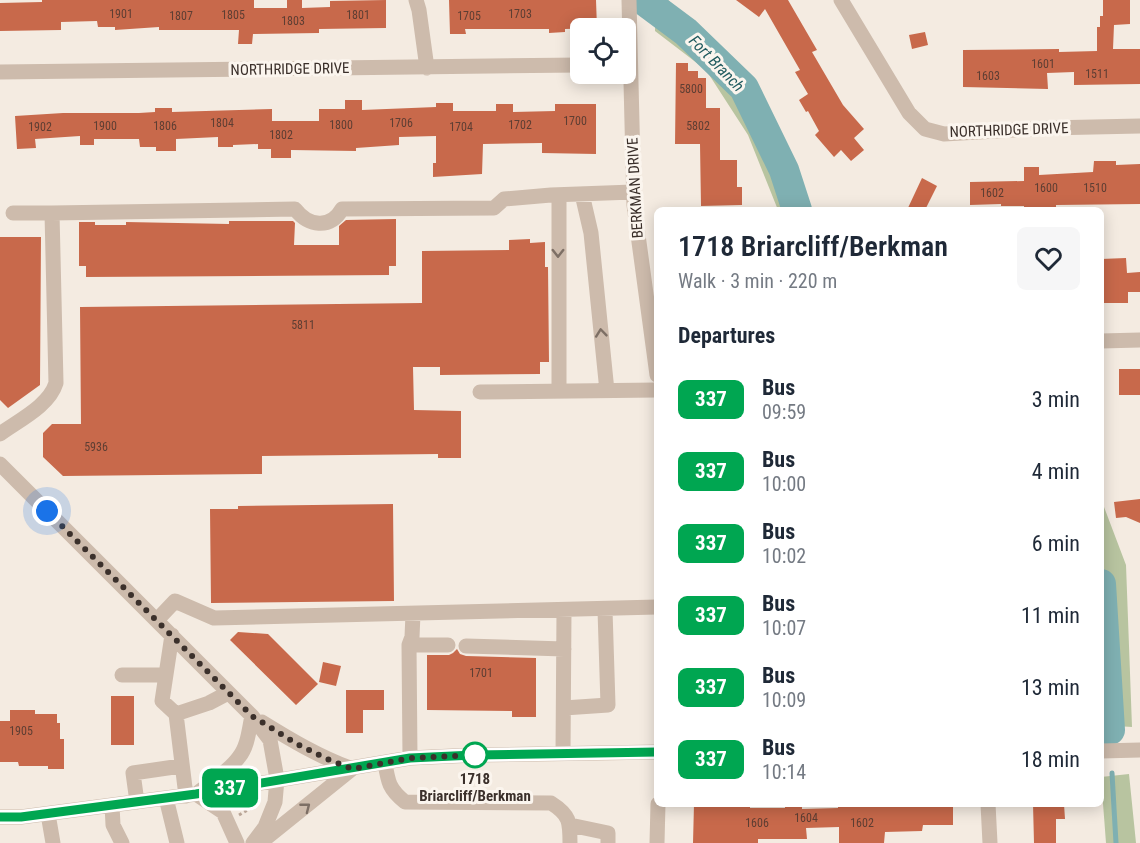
<!DOCTYPE html>
<meta charset="utf-8">
<style>
body{margin:0;font-family:"Roboto Condensed",sans-serif;background:#f6f6f7;color:#1f2937;height:100vh;display:flex;flex-direction:column;font-size:22px;white-space:nowrap}
*{box-sizing:border-box;margin:0}
p{font-size:20px;color:#747a83}
.icon{flex:none;width:33px;height:33px;fill:none;stroke:currentColor;stroke-width:2;stroke-linecap:round;stroke-linejoin:round}
.map{position:relative;flex:1;overflow:hidden}
.side{position:absolute;left:654px;top:207px;width:450px;height:600px;display:flex;flex-direction:column;background:#fff;border-radius:9px;box-shadow:0 3px 15px #0003}
.side>*{flex:none}
.badge{padding:0 12px;border-radius:9px;font-size:21px;line-height:39px}
.fabs{position:absolute;left:570px;top:18px;display:grid;gap:12px}
.fabs a{display:grid;place-items:center;width:66px;height:66px;border-radius:9px;background:#fff;box-shadow:0 3px 15px #0003;font-size:30px}
.you{position:absolute;width:30px;height:30px;margin:-15px;border:4px solid #fff;border-radius:50%;background:#1a73e8;box-shadow:0 0 0 9px #1a73e833}
.map>.badge{position:absolute;translate:-50% -50%;box-shadow:0 0 0 3px #fff}
h2{padding:0 24px;font-size:22px;line-height:54px}
.round{display:grid;place-items:center;flex:none;width:63px;height:63px;border-radius:9px;background:#f6f6f7}
.overview{display:flex;align-items:center;justify-content:space-between;height:102px;padding:0 24px}
h1{font-size:28px;font-weight:600;line-height:45px}
ul{padding:0;list-style:none}
li{display:flex;align-items:center;gap:18px;height:72px;padding:0 24px}
li div{flex:1}
li b{display:block;font-size:22px}
li em{font-style:normal}
li .badge{min-width:66px;font-weight:700;text-align:center}
.map>svg:first-child{display:block}
.green{fill:#b8c4a0}
.lines{fill:none;stroke-linecap:round;stroke-linejoin:round}
.stream{stroke:#7fb0b2;stroke-width:5}
.river{stroke:#7fb0b2;stroke-width:30}
.building{fill:#c8694b}
.path{stroke:#b9a596;stroke-width:3;stroke-dasharray:3 3;stroke-linecap:butt}
.minor{stroke:#cdbbac;stroke-width:15}
.oneway{stroke:#7d6f65}
.line-casing{stroke:#fff;stroke-width:14}
.line{stroke:#00a651;stroke-width:9}
.walk{stroke:#3b302b;stroke-width:6;stroke-dasharray:0 10.8}
.stop-dot{fill:#fff;stroke:#00a651;stroke-width:3}
.labels{text-anchor:middle;stroke-width:6;stroke-linejoin:round;paint-order:stroke}
.number-label{font-size:12px;fill:#5e3e33}
.street-label{font-size:15px;fill:#3b302b;stroke:#fbf5ee}
.stop-label{font-size:15px;font-weight:bold;fill:#3b302b;stroke:#fbf5ee}
.water-label{font-size:16px;font-style:italic;fill:#1f5a5e;stroke:#fbf5ee}
</style>
<div class="map">
<svg width="1140" height="843" viewBox="0 0 1140 843">
<rect width="100%" height="100%" fill="#f4ebe1"/>
<path class="green" d="M655 0H668L755 80 787 154 805 210H778L748 135 706 70 655 31Z
M1101 499 1126 565 1132 727 1101 725Z
M1129 774 1136 843H1106L1101 777Z"/>
<g class="lines">
<path class="stream" d="M1112 773 1116 843"/>
<path class="river" d="M643 0 686 32 744 88 784 170 797 210
M1101 584 1110 730"/>
</g>
<path class="building" d="M42 0H254V8H287V0H302V8L330 7V1L386 0V28L319 29V33L253 34 252 44H238L239 30H159V27L115 30V27H98L97 21 61 22V30L0 31V3L42 2Z
M449 0H596L597 28 565 29V32L549 33V29H465L466 34H450Z
M736 0H788L817 50 812 52 843 105 864 129 854 138 864 150 851 161 841 150 834 157 815 135 819 131 808 111 806 112 799 100 808 94 795 72 800 70 765 9 759 17Z
M1103 0H1130V24L1114 25 1113 49H1140V84L1074 85V72L1047 73 1048 89 963 87V50L1059 49V52L1097 51V27H1100V16H1103Z
M925 32 928 45 912 49 909 35Z
M676 63H688V71H698V78H706V108H720V160H737V187H742V205L701 206 700 144H675Z
M345 100H362V110L436 107V103H453V111H496V104H513V112L555 111V104H596V154L542 153V143L483 144 482 174 433 177V163H436V136L399 137V145L356 148V151L291 150V158H271V149H258V144L233 145V147H218V137L176 139V151H156V147H140L139 139H94V145H80V136L35 139 36 148 17 149 15 116 63 113H139L155 112V108H172V112L272 109V121H319V109H345Z
M1094 161H1116V165L1140 164V204L1056 205V210H1024V206H1001V204L970 205V182L1024 181V167H1039V175L1093 172Z
M922 178 937 186 925 210H907Z
M396 219V266H389V275L86 277V266H79V222H95V225H126V222L229 224V221H293L295 223 294 245H339V226L346 220Z
M0 237H41L40 385 8 408 0 400Z
M530 239V243L545 242V267H548L549 362H540V374L440 375V367H413L414 410 461 411V458H438V454L262 456V474L63 476 43 457V433L52 424H81L80 307 422 303V251L509 250V240Z
M1126 258 1127 273 1140 272V292H1128V303H1103L1101 259Z
M1119 369H1140V395H1119Z
M1140 499V523L1126 517 1116 518 1114 502Z
M393 504 394 601 211 603 210 509H238V506Z
M238 632 268 634 318 684 296 705 230 640Z
M457 649 460 654 466 656 536 658V717H512V711L427 710V655H449L453 653Z
M323 662 341 666 336 686 319 682Z
M346 690H384V710H363V733H346Z
M111 696H134V745H111Z
M10 710H35V714H57V723H60V739H64V769H48V766H19L18 762H0V721H10Z
M694 804H750V808H785V804H802V809L838 808V804H937V807L953 806V825H923L922 831 885 832 884 843H839V827L806 828 807 839H758V843H693Z
M1033 804H1064L1065 819H1056V843H1034Z"/>
<g class="lines">
<path class="path" d="M239 815 256 805"/>
<path class="minor" d="M416 0 419 10 427 68
M629 0 634 205 657 375
M841 0 909 113 925 129 944 134 1047 128 1140 126
M0 72 580 65
M582 194 591 233 607 391
M13 213H52
M1101 341 1140 340
M559 390V195
M480 392 657 390
M0 434C19 420 49 406 56 383L52 213 295 209C308 226 330 230 342 209L494 208 504 199 551 195 633 192
M0 464 252 716 270 740 277 779 275 802 265 827 253 843
M157 620 175 601 214 618 657 607
M172 635 162 701 176 714 209 703 228 693
M409 645H448
M466 646 564 649
M122 675H165
M564 708 608 705 605 610
M176 714 186 796
M262 722C291 740 318 756 350 768
M1101 751 1140 750
M563 753 564 611
M410 758 409 645 412 637 413 614
M385 763C388 782 389 789 405 802L551 803C570 815 570 822 570 843
M199 792C213 781 229 771 239 757 248 746 249 729 252 716
M196 794 223 812 237 843
M166 798 177 843
M137 802 133 773 181 766
M988 804 990 843
M112 805 113 825 122 843
M48 814 53 843
M0 817H21L196 794 410 758 474 755 657 752
M570 825 608 833V843
M260 843 352 769
M657 843 658 804"/>
</g>
<defs><path id="oneway-chevron" d="M-2-3.5L2.5 0L-2 3.5" fill="none" stroke-width="1.6" stroke-linecap="round" stroke-linejoin="round" transform="scale(1.5)"/></defs>
<g class="oneway">
<use href="#oneway-chevron" transform="translate(558 253) rotate(90)"/>
<use href="#oneway-chevron" transform="translate(601 333) rotate(-96)"/>
<use href="#oneway-chevron" transform="translate(306 807) rotate(-38)"/>
</g>
<g class="lines">
<g class="line-casing">
<path id="line" d="M0 817H21L196 794 410 758 474 755 657 752"/>
</g>
<use href="#line" class="line"/>
<path class="walk" d="M47 511 252 716 297 744 327 759 352 769 410 758 475 755"/>
</g>
<circle class="stop-dot" cx="475" cy="755" r="12"/>
<g class="labels">
<g class="number-label">
<text x="121" y="18">1901</text>
<text x="520" y="18">1703</text>
<text x="233" y="19">1805</text>
<text x="358" y="19">1801</text>
<text x="181" y="20">1807</text>
<text x="469" y="20">1705</text>
<text x="293" y="25">1803</text>
<text x="1043" y="68">1601</text>
<text x="1097" y="78">1511</text>
<text x="988" y="80">1603</text>
<text x="691" y="93">5800</text>
<text x="575" y="125">1700</text>
<text x="222" y="127">1804</text>
<text x="401" y="127">1706</text>
<text x="341" y="129">1800</text>
<text x="520" y="129">1702</text>
<text x="105" y="130">1900</text>
<text x="165" y="130">1806</text>
<text x="698" y="130">5802</text>
<text x="40" y="131">1902</text>
<text x="461" y="131">1704</text>
<text x="281" y="139">1802</text>
<text x="1046" y="192">1600</text>
<text x="1095" y="192">1510</text>
<text x="992" y="197">1602</text>
<text x="303" y="329">5811</text>
<text x="96" y="451">5936</text>
<text x="481" y="677">1701</text>
<text x="21" y="735">1905</text>
<text x="806" y="822">1604</text>
<text x="757" y="827">1606</text>
<text x="862" y="827">1602</text>
</g>
<g class="street-label">
<text transform="translate(290 69) rotate(-1)" y="5">NORTHRIDGE DRIVE</text>
<text transform="translate(1009 130) rotate(-2)" y="5">NORTHRIDGE DRIVE</text>
<text transform="translate(635 188) rotate(-93)" y="5">BERKMAN DRIVE</text>
</g>
<g class="stop-label">
<text x="475" y="784">1718<tspan x="475" dy="17">Briarcliff/Berkman</tspan></text>
</g>
<g class="water-label">
<text transform="translate(717 63) rotate(46)" y="6">Fort Branch</text>
</g>
</g>
</svg>
<div class="fabs">
<a><svg class="icon" aria-label="locate" viewBox="0 0 24 24"><circle cx="12" cy="12" r="6"/><path d="M12 2v4M12 18v4M2 12h4M18 12h4"/></svg></a>
</div>
<div class="you" style="left:47px;top:511px"></div>
<b class="badge" style="left:230px;top:788px;background:#00a651;color:#fff">337</b>
<section class="side">
<div class="overview"><div><h1>1718 Briarcliff/Berkman</h1><p>Walk · 3 min · 220 m</p></div><a class="round"><svg class="icon" aria-label="heart" viewBox="0 0 24 24"><path d="M12 20l-8-8c-3-5 5-10 8-4 3-6 11-1 8 4z"/></svg></a></div>
<h2>Departures</h2>
<ul>
<li><span class="badge" style="background:#00a651;color:#fff">337</span><div><b>Bus</b><p>09:59</p></div><em>3 min</em></li>
<li><span class="badge" style="background:#00a651;color:#fff">337</span><div><b>Bus</b><p>10:00</p></div><em>4 min</em></li>
<li><span class="badge" style="background:#00a651;color:#fff">337</span><div><b>Bus</b><p>10:02</p></div><em>6 min</em></li>
<li><span class="badge" style="background:#00a651;color:#fff">337</span><div><b>Bus</b><p>10:07</p></div><em>11 min</em></li>
<li><span class="badge" style="background:#00a651;color:#fff">337</span><div><b>Bus</b><p>10:09</p></div><em>13 min</em></li>
<li><span class="badge" style="background:#00a651;color:#fff">337</span><div><b>Bus</b><p>10:14</p></div><em>18 min</em></li>
</ul>
</section>
</div>
